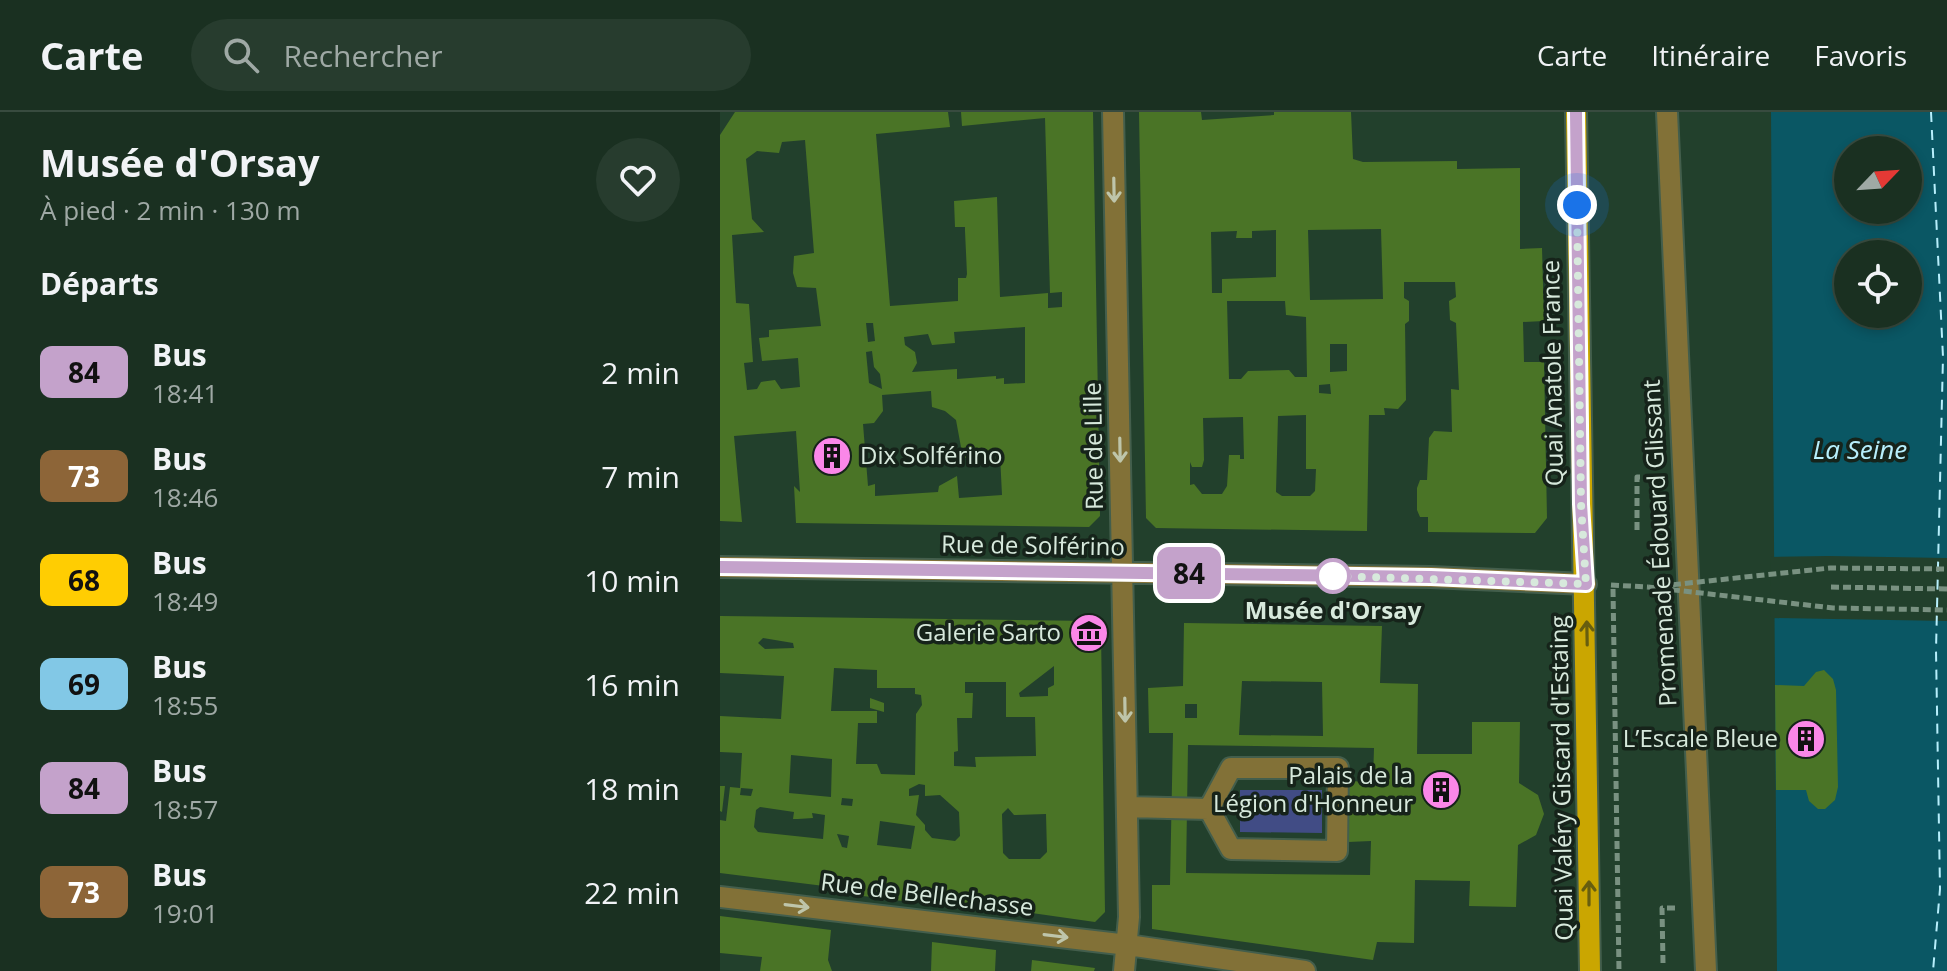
<!DOCTYPE html>
<html lang="fr">
<meta charset="utf-8">
<style>
body{margin:0;font-family:"Open Sans",sans-serif;background:#273c2e;color:#f1f3f6;height:100vh;display:flex;flex-direction:column;font-size:30px;white-space:nowrap}
*{box-sizing:border-box;margin:0}
p{font-size:26px;color:#9fa9a5}
.icon{flex:none;width:44px;height:44px;fill:none;stroke:currentColor;stroke-width:2;stroke-linecap:round;stroke-linejoin:round}
.map{position:relative;flex:1;overflow:hidden}
.panel{display:flex;flex-direction:column;background:#1a3021;width:720px}
.panel>*{flex:none}
.badge{padding:0 16px;border-radius:12px;font-size:28px;line-height:52px}
.needle{width:52px;rotate:65deg}
.fabs{position:absolute;left:1114px;top:24px;display:grid;gap:16px}
.fabs a{display:grid;place-items:center;width:88px;height:88px;border-radius:50%;background:#1a3021;box-shadow:0 4px 12px #0003,0 0 0 2px #384b3f;font-size:40px}
.you{position:absolute;width:40px;height:40px;margin:-20px;border:6px solid #fff;border-radius:50%;background:#1a73e8;box-shadow:0 0 0 12px #1a73e833}
.map>.badge{position:absolute;translate:-50% -50%;box-shadow:0 0 0 4px #fff}
h2{padding:0 40px;font-size:30px;line-height:72px}
.round{display:grid;place-items:center;flex:none;width:84px;height:84px;border-radius:42px;background:#273c2e}
.headline{display:flex;align-items:center;justify-content:space-between;height:136px;padding:0 40px}
h1{font-size:38px;font-weight:700;line-height:60px}
ul{padding:0;list-style:none}
li{display:flex;align-items:center;gap:24px;height:104px;padding:0 40px}
li div{flex:1}
li b{display:block;font-size:30px}
li em{font-style:normal}
li .badge{min-width:88px;font-weight:700;text-align:center}
header{display:flex;align-items:center;gap:48px;box-sizing:border-box;height:112px;padding:0 40px;background:#1a3021;border-bottom:2px solid #384b3f}
header strong{font-size:38px}
nav{display:flex;gap:44px;margin-inline-start:auto;font-size:28px}
.search{width:560px;height:72px;background:#273c2e;display:flex;align-items:center;gap:20px;box-sizing:border-box;padding:0 28px;border-radius:44px;color:#9fa9a5;font-size:30px}
main{display:flex;flex:1;min-height:0}
.map>svg:first-child{display:block}
.green{fill:#414c85}
.water{fill:#0a5764;fill-rule:evenodd}
.pier{fill:#22402c}
.lines{fill:none;stroke-linecap:round;stroke-linejoin:round}
.ferry{stroke:#b7effc;stroke-width:2;stroke-dasharray:10 8;stroke-linecap:butt}
.building{fill:#4a7426;fill-rule:evenodd}
.minor-casing{stroke:#435e4c;stroke-width:24}
.major-casing{stroke:#435e4c;stroke-width:24}
.path{stroke:#799181;stroke-width:5;stroke-dasharray:8 4;stroke-linecap:butt}
.minor{stroke:#827137;stroke-width:20}
.major{stroke:#caa601;stroke-width:20}
.path-bridge{stroke:#799181;stroke-width:5;stroke-dasharray:8 4;stroke-linecap:butt}
.oneway{stroke:#bec5aa}
.oneway2{stroke:#675e0f}
.line-casing{stroke:#fff;stroke-width:18}
.line{stroke:#c4a2cb;stroke-width:12}
.walk{stroke:#d7e9dc;stroke-width:8;stroke-dasharray:0 14.4}
.stop-dot{fill:#fff;stroke:#c4a2cb;stroke-width:4}
.labels{text-anchor:middle;stroke-width:7;stroke-linejoin:round;paint-order:stroke}
.street-label{font-size:24px;fill:#d7e9dc;stroke:#16231a}
.poi-label{font-size:24px;fill:#d7e9dc;stroke:#16231a;text-anchor:end}
.stop-label{font-size:24px;font-weight:bold;fill:#d7e9dc;stroke:#16231a}
.water-label{font-size:26px;font-style:italic;fill:#b7effc;stroke:#16231a}
</style>
<header>
<strong>Carte</strong>
<div class="search"><svg class="icon" aria-label="search" viewBox="0 0 24 24"><circle cx="10" cy="10" r="6"/><path d="M15 15l6 6"/></svg>Rechercher</div>
<nav><a>Carte</a><a>Itinéraire</a><a>Favoris</a></nav>
</header>
<main>
<section class="panel">
<div class="headline"><div><h1>Musée d'Orsay</h1><p>À pied · 2 min · 130 m</p></div><a class="round"><svg class="icon" aria-label="heart" viewBox="0 0 24 24"><path d="M12 20l-8-8c-3-5 5-10 8-4 3-6 11-1 8 4z"/></svg></a></div>
<h2>Départs</h2>
<ul>
<li><span class="badge" style="background:#c4a2cb;color:#111">84</span><div><b>Bus</b><p>18:41</p></div><em>2 min</em></li>
<li><span class="badge" style="background:#8d6538;color:#fff">73</span><div><b>Bus</b><p>18:46</p></div><em>7 min</em></li>
<li><span class="badge" style="background:#ffcd02;color:#111">68</span><div><b>Bus</b><p>18:49</p></div><em>10 min</em></li>
<li><span class="badge" style="background:#82c8e6;color:#111">69</span><div><b>Bus</b><p>18:55</p></div><em>16 min</em></li>
<li><span class="badge" style="background:#c4a2cb;color:#111">84</span><div><b>Bus</b><p>18:57</p></div><em>18 min</em></li>
<li><span class="badge" style="background:#8d6538;color:#fff">73</span><div><b>Bus</b><p>19:01</p></div><em>22 min</em></li>
</ul>
</section>
<div class="map">
<svg width="1227" height="859" viewBox="0 0 1227 859">
<rect width="100%" height="100%" fill="#22402c"/>
<path class="green" d="M520 678H602V721L520 720Z"/>
<path class="water" d="M1051 0H1227V859H1057ZM1128 38H1188V98H1128ZM1128 142H1188V202H1128Z"/>
<path class="pier" d="M1108 444 1227 446V509L1051 506 1050 445Z"/>
<g class="lines">
<path class="ferry" d="M1211 0 1223 245 1216 538 1220 777 1213 859"/>
</g>
<path class="building" d="M15 0H228L230 15 156 22 170 194 238 189V166H246L247 162 245 119V115H235L234 89 277 85 280 185 328 181V196L342 195V180L330 181 325 6 242 14 241 0H373L380 404 369 415 76 411 74 374 80 380 76 319 14 324 22 410 0 409V23ZM85 28 94 141 74 144 73 161 77 175 96 176 101 214 49 218V225L39 226 42 249 78 246 80 275 61 277 55 268 41 270 37 277 27 278 24 251 33 250 29 192 16 191 12 123 44 120 32 107 26 47 37 39 59 41 62 30ZM146 211H153L155 229 148 230ZM305 215V271L284 272V266L276 267V264L237 267V257L192 260 197 251 195 240 185 233 184 225 208 222 212 233 235 231 234 220ZM152 239 154 255 160 262 162 277 149 271 146 240ZM211 279 212 295 225 299 236 308 243 346 280 343 282 383 239 386 237 364 219 374 218 380 155 384V372L148 374 143 312 154 311 163 299 162 283Z
M419 0H481L482 8 554 3V0H631L633 47 643 50 737 49V57L800 56V137L822 136 824 209 803 210 804 250H824L827 406 815 421 708 420V405H700L697 398V376L700 368H707L709 326 714 319 732 320 731 277 739 278 736 211 730 208 729 189 736 185 735 170H684V186L689 189V209L685 212 686 288 678 297 664 296 665 303H649L647 419 436 416 426 406ZM661 117 663 187 590 188 588 118ZM556 118V165L502 167V181H492L491 120 517 119 516 126H532V119ZM507 189H565L566 203 586 205 587 265H575L569 258 528 259 521 267H509ZM610 232H627V259L610 260ZM610 272 611 282 599 281V273ZM586 303V357H596L595 379 590 384H562L556 380 558 304ZM523 305 524 347H520V343H509L507 374 502 382H482L474 372 470 373V350L472 355H482L484 348 483 306Z
M0 504 371 509 381 520 385 800 375 810 184 783 183 789 143 784 144 779 0 761V708L6 709 10 675 20 676 22 641 0 640V604L61 607 64 564 0 561ZM43 526 73 531 74 536 45 537 38 531ZM334 554V573L328 576V584L300 585 299 581ZM114 556 157 558V576H195V582L201 583 202 593 196 602 195 663 161 662 157 652H136L138 611H157V599H111ZM245 570H286V605H315L316 644 255 645 256 655 234 654V640L238 639 237 606H252L253 581H245ZM71 643 112 647 111 685 69 681ZM199 672 205 673V684L220 683 239 700 240 724 235 729 212 726 205 718V713L196 703 199 683 189 684V677ZM21 676 33 677 31 684 20 683ZM122 686 133 687 132 694 121 693ZM40 695 74 700 73 707H78L93 706 92 701 105 703 103 727 38 720 34 715 36 698ZM288 696 294 703 326 702 327 740 320 747H289L283 741 282 702ZM160 709 195 714 191 737 157 733ZM117 722 129 724 127 736 122 735Z
M464 511 662 514 660 571 698 572 697 642H752V610H800L799 671 818 683 824 702 816 723 798 733 796 795 749 794 750 769 695 768 694 831 657 830 653 848 432 817V773H450L453 621H429L428 576 463 574ZM522 569 602 570 603 624 519 623ZM465 592H477V606H465ZM468 633 654 636 653 670 629 669 628 730 651 729 650 763 466 761Z
M1104 558 1113 567 1116 578 1118 675 1115 688 1105 697H1098L1089 689 1086 678H1056L1055 573 1084 574 1096 560Z
M150 586 164 591V600L150 596Z
M0 674H5L2 700 0 699Z
M0 804 111 818 108 848 112 859H40L42 845 0 841Z
M212 830 276 838 275 859H211Z
M312 848 375 856 374 859H311Z"/>
<g class="lines">
<g class="minor-casing">
<path id="minor" d="M393 0 409 805 404 859
M947 0 986 859
M0 455 711 465 866 472
M407 695 489 697 511 737 617 739 618 656H511L489 697
M0 785 408 833 585 859"/>
</g>
<g class="major-casing">
<path id="major" d="M856 0 870 859"/>
</g>
<path class="path" d="M917 418V365H938
M891 473 928 475
M1111 475 1227 477
M893 477 899 859
M943 851 942 796H958"/>
<use href="#minor" class="minor"/>
<use href="#major" class="major"/>
<path class="path-bridge" d="M941 474 1110 456 1227 457
M928 475 1113 496 1227 498"/>
</g>
<defs><path id="oneway-shaft" d="M-6 0H5M1.5-3L5.5 0L1.5 3" fill="none" stroke-width="1.6" stroke-linecap="round" stroke-linejoin="round" transform="scale(2)"/></defs>
<g class="oneway">
<use href="#oneway-shaft" transform="translate(394 78) rotate(89)"/>
<use href="#oneway-shaft" transform="translate(400 338) rotate(89)"/>
<use href="#oneway-shaft" transform="translate(405 598) rotate(89)"/>
<use href="#oneway-shaft" transform="translate(77 794) rotate(7)"/>
<use href="#oneway-shaft" transform="translate(336 824) rotate(7)"/>
</g>
<g class="oneway2">
<use href="#oneway-shaft" transform="translate(867 521) rotate(-91)"/>
<use href="#oneway-shaft" transform="translate(869 781) rotate(-90)"/>
</g>
<g class="lines">
<g class="line-casing">
<path id="line" d="M0 455 711 465 866 472 861 392 856 0"/>
</g>
<use href="#line" class="line"/>
<path class="walk" d="M613 464 866 472 861 392 857 93"/>
</g>
<defs>
<g id="building-disc" transform="scale(2)"><circle r="9.5" fill="#fa87e8" stroke="#16231a"/><path d="M-4-6H4V6H1V3H-1V6H-4ZM-2.5-4.3h1.7v1.8h-1.7ZM.8-4.3h1.7v1.8H.8ZM-2.5-1h1.7V.8h-1.7ZM.8-1h1.7V.8H.8Z" fill="#111"/></g>
<g id="museum-disc" transform="scale(2)"><circle r="9.5" fill="#fa87e8" stroke="#16231a"/><path d="M0-6L6-3V-2H-6V-3ZM-5-1h2V3h-2ZM-1-1h2V3h-2ZM3-1h2V3H3ZM-6 4H6V6H-6Z" fill="#111"/></g>
</defs>
<g fill-rule="evenodd">
<use href="#building-disc" x="112" y="344"/>
<use href="#museum-disc" x="369" y="521"/>
<use href="#building-disc" x="1086" y="627"/>
<use href="#building-disc" x="721" y="678"/>
</g>
<circle class="stop-dot" cx="613" cy="464" r="16"/>
<g class="labels">
<g class="street-label">
<text transform="translate(833 261) rotate(-91)" y="8">Quai Anatole France</text>
<text transform="translate(374 334) rotate(-91)" y="8">Rue de Lille</text>
<text transform="translate(940 431) rotate(-93)" y="8">Promenade Édouard Glissant</text>
<text transform="translate(313 434) rotate(1)" y="8">Rue de Solférino</text>
<text transform="translate(842 666) rotate(-91)" y="8">Quai Valéry Giscard d'Estaing</text>
<text transform="translate(207 783) rotate(7)" y="8">Rue de Bellechasse</text>
</g>
<g class="poi-label">
<text x="140" y="352" text-anchor="start">Dix Solférino</text>
<text x="341" y="529">Galerie Sarto</text>
<text x="1058" y="635">L’Escale Bleue</text>
<text x="693" y="672">Palais de la<tspan x="693" dy="28">Légion d'Honneur</tspan></text>
</g>
<g class="stop-label">
<text x="613" y="507">Musée d'Orsay</text>
</g>
<g class="water-label">
<text x="1140" y="347">La Seine</text>
</g>
</g>
</svg>
<div class="fabs">
<a><svg class="needle" viewBox="-14 -14 28 28"><path d="M0-13l5 13h-10z" fill="#e53935"/><path d="M0 13l5-13h-10z" fill="#9fa9a5"/></svg></a>
<a><svg class="icon" aria-label="locate" viewBox="0 0 24 24"><circle cx="12" cy="12" r="6"/><path d="M12 2v4M12 18v4M2 12h4M18 12h4"/></svg></a>
</div>
<div class="you" style="left:857px;top:93px"></div>
<b class="badge" style="left:469px;top:461px;background:#c4a2cb;color:#111">84</b>
</div>
</main>
